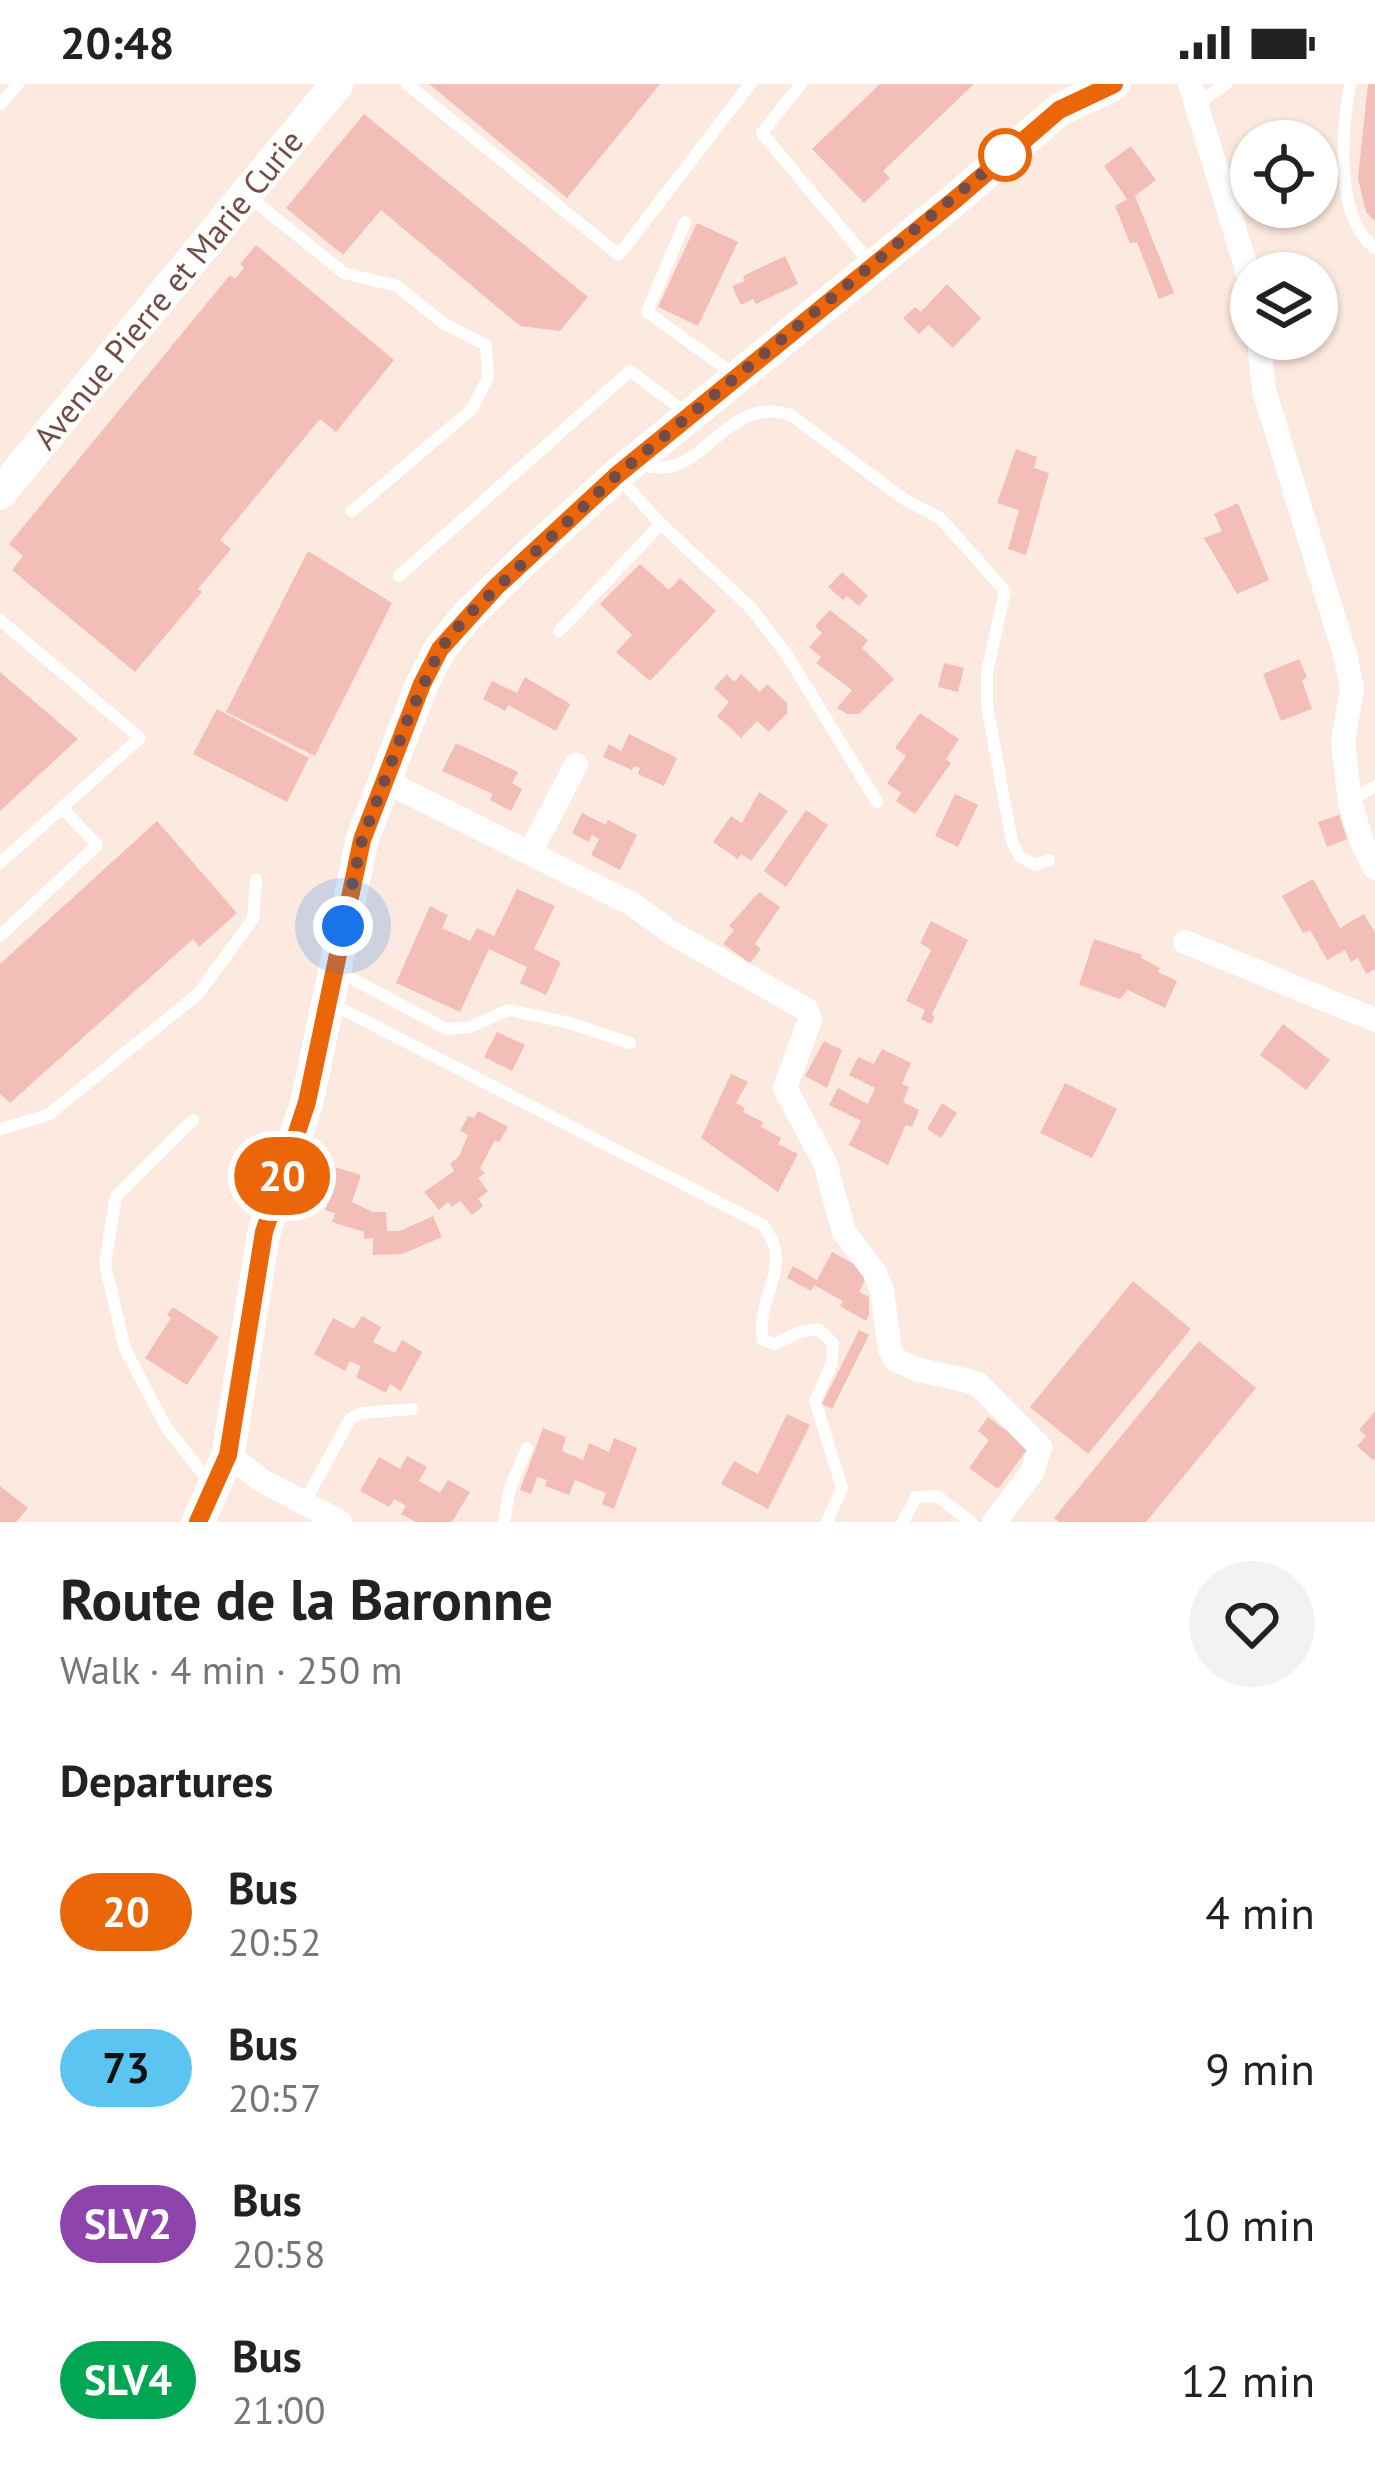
<!DOCTYPE html>
<meta charset="utf-8">
<style>
body{margin:0;font-family:"PT Sans",sans-serif;background:#f2f2f2;color:#222;height:100vh;display:flex;flex-direction:column;font-size:45px;white-space:nowrap}
*{box-sizing:border-box;margin:0}
p{font-size:39px;color:#767676}
.icon{flex:none;width:66px;height:66px;fill:none;stroke:currentColor;stroke-width:2;stroke-linecap:round;stroke-linejoin:round}
.map{position:relative;height:1438px;overflow:hidden}
.sheet{display:flex;flex-direction:column;background:#fff;flex:1}
.sheet>*{flex:none}
.badge{padding:0 24px;border-radius:39px;font-size:42px;line-height:78px}
.fabs{position:absolute;left:1230px;top:36px;display:grid;gap:24px}
.fabs a{display:grid;place-items:center;width:108px;height:108px;border-radius:50%;background:#fff;box-shadow:0 3px 9px #0004;font-size:60px}
.you{position:absolute;width:60px;height:60px;margin:-30px;border:9px solid #fff;border-radius:50%;background:#1a73e8;box-shadow:0 0 0 18px #1a73e833}
.map>.badge{position:absolute;translate:-50% -50%;box-shadow:0 0 0 6px #fff}
h2{padding:0 60px;font-size:45px;line-height:108px}
.round{display:grid;place-items:center;flex:none;width:126px;height:126px;border-radius:63px;background:#f2f2f2}
.summary{display:flex;align-items:center;justify-content:space-between;height:204px;padding:0 60px}
h1{font-size:57px;font-weight:600;line-height:90px}
ul{padding:0;list-style:none}
li{display:flex;align-items:center;gap:36px;height:156px;padding:0 60px}
li div{flex:1}
li b{display:block;font-size:45px}
li em{font-style:normal}
li .badge{min-width:132px;font-weight:700;text-align:center}
.status{display:flex;justify-content:space-between;align-items:center;height:84px;padding:0 60px;background:#fff;direction:ltr}
.status svg{height:33px;fill:currentColor}
.map>svg:first-child{display:block}
.building{fill:#f2beb7}
.lines{fill:none;stroke-linecap:round;stroke-linejoin:round}
.service{stroke:#fff;stroke-width:12}
.minor{stroke:#fff;stroke-width:24}
.secondary{stroke:#fff;stroke-width:33}
.line-casing{stroke:#fff;stroke-width:27}
.line{stroke:#eb6608;stroke-width:18}
.walk{stroke:#734b47;stroke-width:12;stroke-dasharray:0 21.6}
.stop-dot{fill:#fff;stroke:#eb6608;stroke-width:6}
.labels{text-anchor:middle;stroke-width:12;stroke-linejoin:round;paint-order:stroke}
.street-label{font-size:33px;fill:#734b47;stroke:#ffeee5}
</style>
<div class="status"><b>20:48</b><svg viewBox="0 0 49 12"><path d="M0 12V9h3v3zM5 12V6h3v6zM10 12V3h3v9zM15 12V0h3v12zM26 1h20v11H26zM47 4h2v5h-2z"/></svg></div>
<div class="map">
<svg width="1375" height="1438" viewBox="0 0 1375 1438">
<rect width="100%" height="100%" fill="#fce9df"/>
<path class="building" d="M429 0H660L567 114Z
M880 0H974L883 87 890 94 864 119 812 65Z
M1368 0H1375V137L1366 128 1358 94Z
M364 30 588 213 560 247 520 242 381 126 343 171 286 124Z
M1131 62 1156 96 1135 112 1174 209 1159 215 1137 158 1130 159 1115 122 1127 115 1104 82Z
M697 139 738 158 698 242 658 223Z
M256 161 394 276 336 348 320 335 220 456 231 465 198 505 202 508 135 588 12 486 23 472 9 460 230 191 235 195 244 184 240 180Z
M785 172 798 200 756 220 753 215 741 221 732 202 745 197 743 192Z
M947 200 981 234 953 264 929 241 919 250 903 234 915 223 921 228Z
M1016 365 1037 373 1034 384 1049 389 1026 471 1008 465 1019 426 997 419Z
M1238 419 1269 496 1237 510 1204 454 1222 447 1214 430Z
M308 467 392 519 315 672 226 628Z
M640 480 669 506 680 494 716 527 650 597 616 568 632 551 600 520Z
M842 488 868 512 859 522 847 512 843 516 828 503Z
M830 526 868 556 862 564 894 595 859 630H847L837 624 852 606 816 579 821 573 809 563 822 549 815 542Z
M1299 575 1307 593 1302 596 1312 625 1281 637 1263 590Z
M944 579 964 584 958 608 938 603Z
M0 588 78 655 0 727Z
M727 590 734 598 741 590 760 608 767 600 787 619V629L769 648 757 637 741 654 717 632 729 618 714 604Z
M525 593 570 620 556 647 508 621 505 627 483 615 492 597 517 609Z
M217 625 309 674 287 718 193 670Z
M920 629 959 655 946 675 951 679 915 730 896 717 901 709 887 699 906 672 895 664Z
M629 650 677 674 664 702 638 690 640 684 634 682 632 686 603 673 609 660 621 667Z
M456 659 518 688 512 699 522 705 511 727 490 716 493 710 442 687Z
M759 708 788 727 751 777 741 770 738 775 713 758 731 732 742 739Z
M955 710 978 721 958 763 935 752Z
M806 726 828 741 786 803 764 787Z
M582 729 606 741 608 736 637 751 620 786 591 771 599 755 592 751 589 758 572 749Z
M1339 731 1347 755 1327 763 1318 738Z
M157 737 237 829 199 863 193 855 10 1019 0 1010V880Z
M1313 795 1340 844 1364 830 1375 849V885L1366 890 1358 874 1351 878 1345 866 1327 876 1310 846 1303 849 1282 812Z
M517 805 555 822 534 865 561 878 546 911 520 899 527 883 489 865 460 928 396 899 430 822 448 831 442 844 470 857 477 844 494 852Z
M759 808 780 823 755 860 761 865 750 879 723 860 734 846 729 842Z
M931 837 968 856 932 930 935 933 931 940 921 935 925 926 906 917 931 866 920 859Z
M1094 855 1142 871 1141 874 1160 884 1158 888 1177 897 1165 924 1128 906 1120 915 1079 901Z
M1283 940 1330 976 1306 1006 1260 971Z
M497 948 525 961 512 987 484 973Z
M824 957 842 966 827 1004 805 992Z
M882 965 911 979 902 1000 909 1003 903 1018 919 1026 912 1043 906 1041 888 1081 849 1061 861 1037 829 1021 838 1004 868 1020 875 1004 849 991 858 973 874 980Z
M731 990 748 998 736 1019 745 1024 743 1028 763 1038 761 1043 781 1054 778 1060 798 1070 778 1108 701 1054Z
M1065 999 1117 1025 1092 1074 1040 1049Z
M942 1019 957 1029 941 1054 927 1045Z
M478 1027 508 1043 499 1058 495 1056 480 1084 485 1089 478 1094 488 1107 478 1115 483 1122 472 1131 460 1117 452 1123 448 1118 439 1126 424 1108 454 1087 450 1080 459 1072 468 1051 460 1047 468 1032 474 1034Z
M335 1083 361 1091 352 1118 373 1128H386L387 1147H400L433 1132 442 1153 402 1170 373 1171V1154L364 1155V1148L332 1138 335 1129 325 1126 329 1117 325 1115Z
M832 1168 869 1188 859 1208 869 1213V1230L866 1237 840 1222 843 1217 814 1201 811 1207 787 1194 793 1182 817 1196Z
M1133 1197 1191 1245 1088 1370 1030 1323Z
M173 1223 219 1253 187 1301 145 1274 171 1234 167 1231Z
M362 1232 381 1243 373 1258 395 1269 402 1256 422 1268 401 1307 390 1300 386 1309 356 1293 361 1282 350 1277 345 1287 314 1270 333 1234 354 1245Z
M859 1246 869 1251 832 1325 822 1320Z
M1199 1257 1256 1304 1146 1438H1059L1054 1434Z
M1375 1327V1374L1373 1376 1357 1362 1366 1352 1359 1346Z
M787 1330 810 1341 768 1425 721 1400 734 1377 758 1390Z
M988 1333 1029 1363 998 1405 969 1384 989 1356 978 1347Z
M543 1344 566 1353 562 1367 583 1376 589 1359 609 1368 614 1354 637 1364 614 1425 602 1420 606 1409 575 1396 569 1411 545 1402 547 1396 537 1393 531 1410 520 1406Z
M407 1372 427 1383 419 1397 440 1409 448 1396 470 1408 452 1438H416L401 1430 406 1422 394 1415 389 1423 360 1407 379 1373 400 1385Z
M0 1402 28 1424 16 1438H0Z"/>
<g class="lines">
<path class="service" d="M407 0 619 171 750 0
M801 0 762 49 872 181
M1350 0C1342 44 1334 135 1375 164
M1197 20 1226 0
M0 21 18 0
M247 111 344 189 397 202 443 239 486 261 488 294 471 326 352 427
M685 138 647 228 732 289
M641 380C701 404 724 308 791 331L904 415 940 434 1005 507 987 588V621L1012 758 1020 773 1036 781 1049 776
M661 440 751 524 787 571 877 718
M399 492 630 287 689 331
M0 536 140 654 0 779
M559 547 661 440 620 395
M1351 717 1375 702
M0 852 97 761 62 724
M340 888 446 945 470 943 509 926 570 939 630 959
M328 918 763 1141C796 1183 755 1211 763 1256L775 1260 800 1248 818 1245 833 1259 832 1279 815 1317 842 1404 827 1438
M193 1036 116 1112 105 1180 125 1265 166 1343 211 1400
M0 1045 48 1031 198 910 253 835 256 796
M304 1419 350 1335 361 1329 413 1325
M504 1438 510 1404 527 1364
M903 1438 916 1413 937 1412 971 1438"/>
<path class="minor" d="M1190 0 1251 199
M1259 255 1264 306 1346 574 1352 605 1343 658 1350 718 1362 758 1375 784
M383 696 632 820 672 849 807 926 810 936 785 1004 825 1079 844 1148 874 1187 882 1206 890 1266 896 1276 916 1285 977 1299 1040 1363 1032 1389 994 1438
M530 769 576 681
M1185 858 1375 936
M228 1371 261 1396 340 1438"/>
<g class="secondary">
<path id="s1" d="M0 409 337 0"/>
<path d="M198 1438 228 1371 264 1148 307 1018 362 756 422 600 440 565 467 532 525 475 617 391 957 114 1059 26 1114 0"/>
</g>
</g>
<g class="lines">
<g class="line-casing">
<path id="line" d="M198 1438 228 1371 264 1148 307 1018 362 756 422 600 440 565 496 503 617 391 957 114 1059 26 1114 0"/>
</g>
<use href="#line" class="line"/>
<path class="walk" d="M343 842 362 756 409 632 440 565 467 532 617 391 1005 71"/>
</g>
<circle class="stop-dot" cx="1005" cy="71" r="24"/>
<g class="labels">
<g class="street-label">
<text dy="12" stroke="none"><textPath href="#s1" startOffset="264">Avenue Pierre et Marie Curie</textPath></text>
</g>
</g>
</svg>
<div class="fabs">
<a><svg class="icon" aria-label="locate" viewBox="0 0 24 24"><circle cx="12" cy="12" r="6"/><path d="M12 2v4M12 18v4M2 12h4M18 12h4"/></svg></a>
<a><svg class="icon" aria-label="layers" viewBox="0 0 24 24"><path d="M12 4l9 5-9 5-9-5zM3 14l9 5 9-5"/></svg></a>
</div>
<div class="you" style="left:343px;top:842px"></div>
<b class="badge" style="left:282px;top:1092px;background:#eb6608;color:#fff">20</b>
</div>
<section class="sheet">
<div class="summary"><div><h1>Route de la Baronne</h1><p>Walk · 4 min · 250 m</p></div><a class="round"><svg class="icon" aria-label="heart" viewBox="0 0 24 24"><path d="M12 20l-8-8c-3-5 5-10 8-4 3-6 11-1 8 4z"/></svg></a></div>
<h2>Departures</h2>
<ul>
<li><span class="badge" style="background:#eb6608;color:#fff">20</span><div><b>Bus</b><p>20:52</p></div><em>4 min</em></li>
<li><span class="badge" style="background:#5bc4f1;color:#111">73</span><div><b>Bus</b><p>20:57</p></div><em>9 min</em></li>
<li><span class="badge" style="background:#8e44ad;color:#fff">SLV2</span><div><b>Bus</b><p>20:58</p></div><em>10 min</em></li>
<li><span class="badge" style="background:#00a651;color:#fff">SLV4</span><div><b>Bus</b><p>21:00</p></div><em>12 min</em></li>
</ul>
</section>
